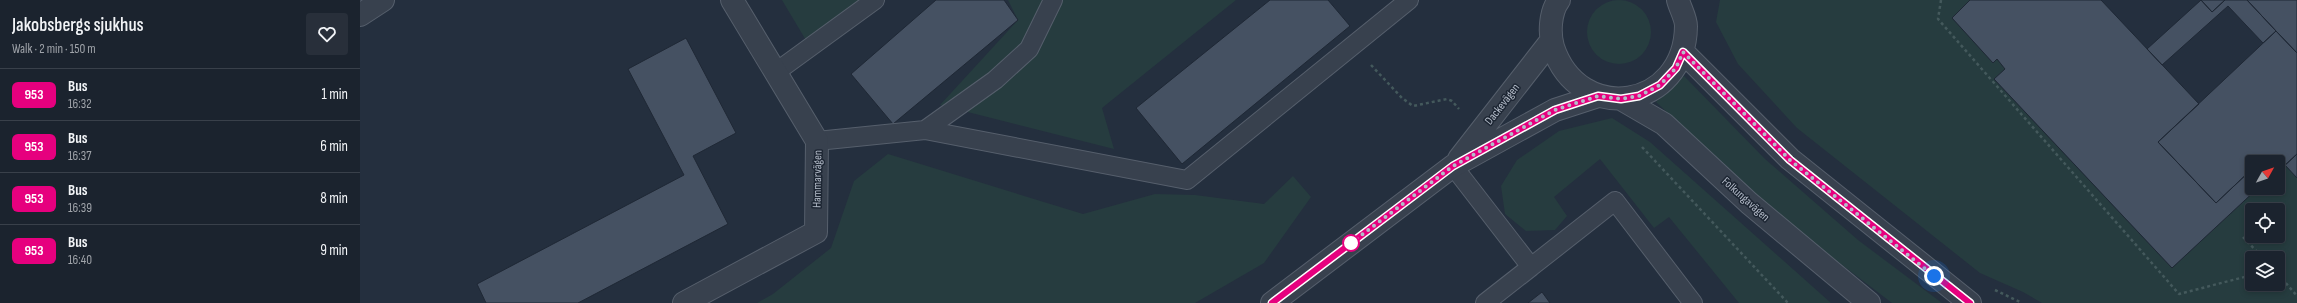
<!DOCTYPE html>
<meta charset="utf-8">
<style>
body{margin:0;font-family:"Sofia Sans Condensed",sans-serif;background:#282f3a;color:#f1f3f6;height:100vh;display:flex;flex-direction:column;font-size:15px;white-space:nowrap}
*{box-sizing:border-box;margin:0}
p{font-size:13px;color:#a0a4aa}
.icon{flex:none;width:22px;height:22px;fill:none;stroke:currentColor;stroke-width:2;stroke-linecap:round;stroke-linejoin:round}
.map{position:relative;flex:1;overflow:hidden}
.sheet{display:flex;flex-direction:column;background:#1b232e;width:360px}
.sheet>*{flex:none}
.badge{padding:0 8px;border-radius:6px;font-size:14px;line-height:26px}
.needle{width:26px;rotate:50deg}
.fabs{position:absolute;left:1885px;top:155px;display:grid;gap:8px}
.fabs a{display:grid;place-items:center;width:40px;height:40px;border-radius:4px;background:#1b232e;box-shadow:0 2px 6px #0003,0 0 0 1px #39404a;font-size:20px}
.you{position:absolute;width:20px;height:20px;margin:-10px;border:3px solid #fff;border-radius:50%;background:#1a73e8;box-shadow:0 0 0 6px #1a73e833}
.map>.badge{position:absolute;translate:-50% -50%;box-shadow:0 0 0 2px #fff}
.round{display:grid;place-items:center;flex:none;width:42px;height:42px;border-radius:4px;background:#282f3a}
.headline{display:flex;align-items:center;justify-content:space-between;height:68px;padding:0 12px}
h1{font-size:19px;font-weight:600;line-height:30px}
ul{padding:0;list-style:none}
li{display:flex;align-items:center;gap:12px;height:52px;padding:0 12px;border-top:1px solid #39404a}
li div{flex:1}
li b{display:block;font-size:15px}
li em{font-style:normal}
li .badge{min-width:44px;font-weight:700;text-align:center}
main{display:flex;flex:1;min-height:0}
.map>svg:first-child{display:block}
.green{fill:#263c3f;fill-rule:evenodd}
.building{fill:#455162;stroke:#1f2835}
.lines{fill:none;stroke-linecap:round;stroke-linejoin:round}
.service-casing{stroke:#565f6c;stroke-width:20}
.minor-casing{stroke:#565f6c;stroke-width:24}
.path{stroke:#44595c;stroke-width:2.5;stroke-dasharray:3 3;stroke-linecap:butt}
.service{stroke:#38414e;stroke-width:18}
.minor{stroke:#38414e;stroke-width:22}
.line-casing{stroke:#fff;stroke-width:9}
.line{stroke:#e6007e;stroke-width:6}
.walk{stroke:#b4bcc9;stroke-width:4;stroke-dasharray:0 7.2}
.stop-dot{fill:#fff;stroke:#e6007e;stroke-width:2}
.labels{text-anchor:middle;stroke-width:3;stroke-linejoin:round;paint-order:stroke}
.street-label{font-size:12px;fill:#b4bcc9;stroke:#1d2633}
</style>
<main>
<section class="sheet">
<div class="headline"><div><h1>Jakobsbergs sjukhus</h1><p>Walk · 2 min · 150 m</p></div><a class="round"><svg class="icon" aria-label="heart" viewBox="0 0 24 24"><path d="M12 20l-8-8c-3-5 5-10 8-4 3-6 11-1 8 4z"/></svg></a></div>
<ul>
<li><span class="badge" style="background:#e6007e;color:#fff">953</span><div><b>Bus</b><p>16:32</p></div><em>1 min</em></li>
<li><span class="badge" style="background:#e6007e;color:#fff">953</span><div><b>Bus</b><p>16:37</p></div><em>6 min</em></li>
<li><span class="badge" style="background:#e6007e;color:#fff">953</span><div><b>Bus</b><p>16:39</p></div><em>8 min</em></li>
<li><span class="badge" style="background:#e6007e;color:#fff">953</span><div><b>Bus</b><p>16:40</p></div><em>9 min</em></li>
</ul>
</section>
<div class="map">
<svg width="1937" height="303" viewBox="0 0 1937 303">
<rect width="100%" height="100%" fill="#242f3e"/>
<path class="green" d="M1227 32a32 32 0 1 1 64 0a32 32 0 1 1-64 0Z
M422 0H515L450 47Z
M648 0H876L742 108 754 149 580 105 658 20Z
M1360 0H1610L1592 18 1633 62 1637 59 1645 69 1635 80 1812 268 1898 188H1918V170L1925 165 1937 178V303H1682L1663 292 1620 273 1437 128 1378 64 1356 22ZM1892 210H1918V236H1892ZM1892 258H1918V284H1892Z
M1324 76 1405 159 1498 240 1582 303H1532L1427 223 1296 102Z
M1252 118 1290 142 1471 303H1379L1309 217 1294 228 1240 159 1194 197 1207 216 1195 230 1166 231 1145 214 1141 186 1157 160 1199 131Z
M528 154 723 214 795 194 835 195 904 204 933 176 951 197 904 263 835 303H397L413 294 471 248 494 181Z"/>
<path class="building" d="M576 0H644L658 20 533 124 491 74Z
M910 0H968L990 26 822 164 776 108Z
M1610 0H1741L1839 104 1798 142 1856 203 1892 169V188H1898L1812 268 1634 79 1645 69 1637 59 1633 63 1592 18Z
M1841 0H1865L1852 12Z
M1841 0 1852 12 1865 0H1887L1916 31 1903 43 1868 6 1802 65 1787 49Z
M1887 0H1937V53L1916 31Z
M1916 31 1937 53V154L1919 171 1918 162H1911L1906 157 1900 162H1892V169L1856 203 1798 142Z
M326 38 376 133 333 156 368 224 218 303H126L117 284 324 175 268 69Z
M1937 154V178L1925 165Z
M1182 292 1190 303H1168Z"/>
<g class="lines">
<g class="service-casing">
<path id="service" d="M416 72 515 0
M565 130 635 80 669 49 693 0
M457 141 565 130 827 180 1049 0
M1093 166 1171 267 1125 303
M1171 267 1255 201 1333 303"/>
</g>
<g class="minor-casing">
<path id="minor" d="M1199 0C1190 12 1189 33 1193 47 1219 126 1325 110 1326 26 1326 18 1320 8 1318 0
M0 15 23 0
M1323 52 1430 159 1610 303
M1261 99 1304 124 1389 203 1509 303
M1099 159 1191 41
M324 303 456 232 457 141 372 0
M912 303 1093 166 1195 110 1238 96"/>
</g>
<path class="path" d="M1581 0 1578 19 1819 294 1892 275
M1011 65 1042 98 1053 106 1087 99 1092 101 1099 109
M1282 147 1428 303
M1883 237 1903 258
M1918 274 1937 296
M1635 290 1662 303"/>
<use href="#service" class="service"/>
<use href="#minor" class="minor"/>
</g>
<g class="lines">
<g class="line-casing">
<path id="line" d="M912 303 1093 166 1195 110 1238 96 1261 99 1279 96 1300 85 1316 68 1323 52 1430 160 1610 303"/>
</g>
<use href="#line" class="line"/>
<path class="walk" d="M991 243 1093 166 1195 110 1238 96 1261 99 1279 96 1300 85 1316 68 1323 52 1430 160 1574 276"/>
</g>
<circle class="stop-dot" cx="991" cy="243" r="8"/>
<g class="labels">
<g class="street-label">
<text transform="translate(1142 104) rotate(-52)" y="4">Dackevägen</text>
<text transform="translate(457 179) rotate(-89)" y="4">Hammarvägen</text>
<text transform="translate(1386 199) rotate(42)" y="4">Folkungavägen</text>
</g>
</g>
</svg>
<div class="fabs">
<a><svg class="needle" viewBox="-14 -14 28 28"><path d="M0-13l5 13h-10z" fill="#e53935"/><path d="M0 13l5-13h-10z" fill="#a0a4aa"/></svg></a>
<a><svg class="icon" aria-label="locate" viewBox="0 0 24 24"><circle cx="12" cy="12" r="6"/><path d="M12 2v4M12 18v4M2 12h4M18 12h4"/></svg></a>
<a><svg class="icon" aria-label="layers" viewBox="0 0 24 24"><path d="M12 4l9 5-9 5-9-5zM3 14l9 5 9-5"/></svg></a>
</div>
<div class="you" style="left:1574px;top:276px"></div>
</div>
</main>
